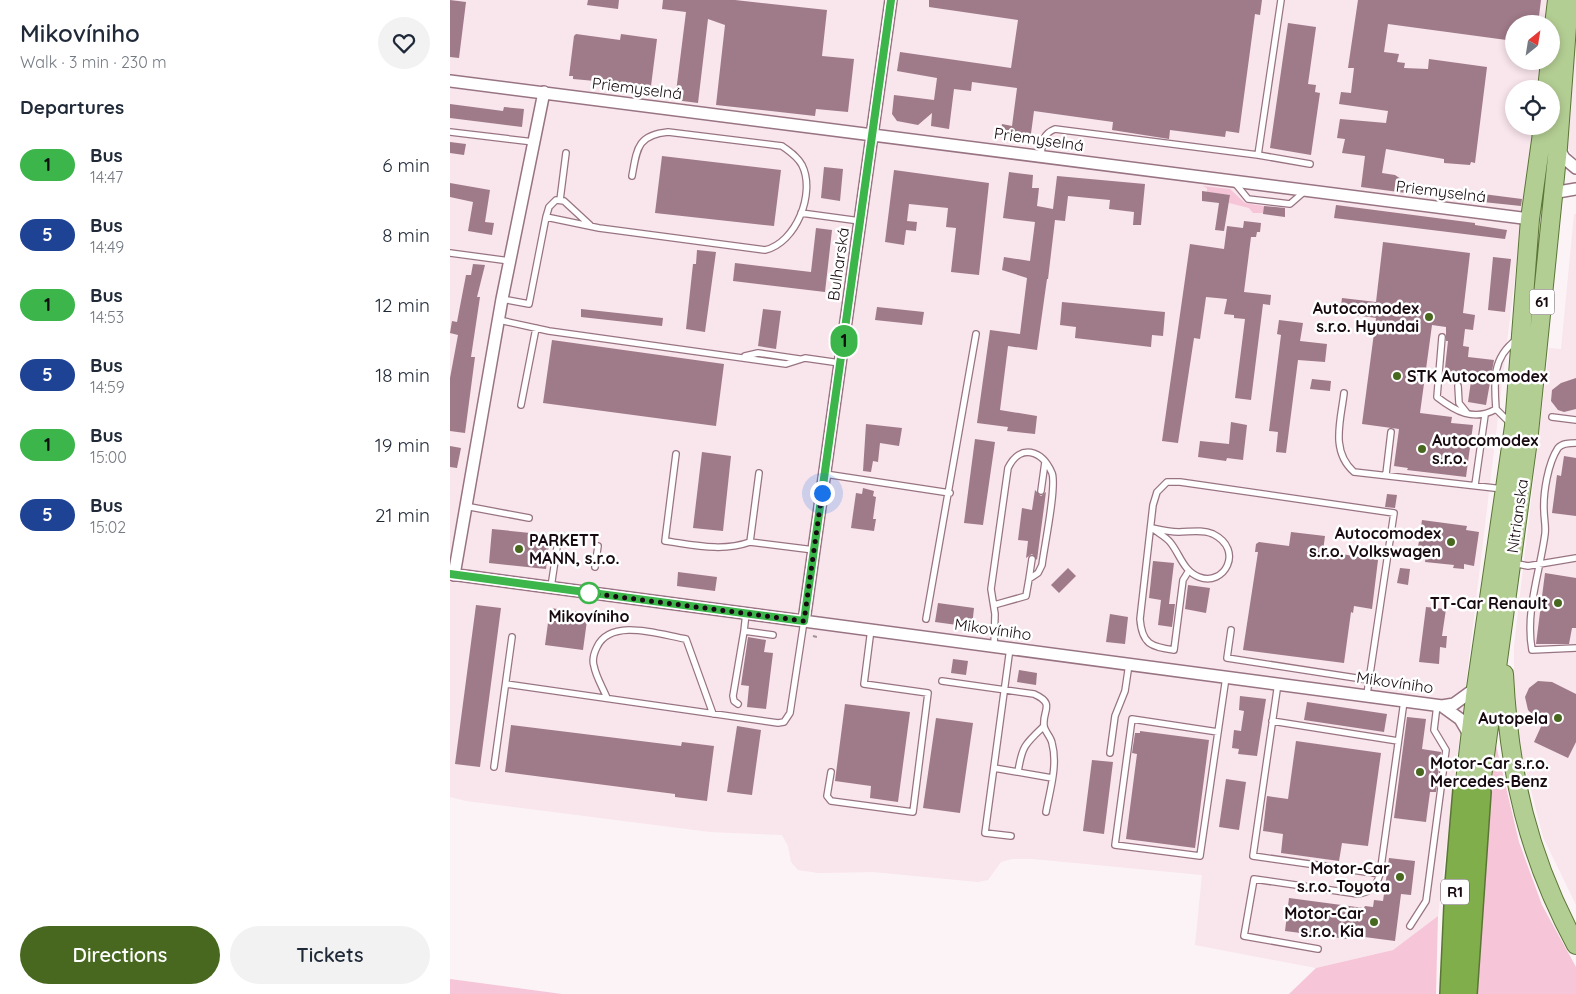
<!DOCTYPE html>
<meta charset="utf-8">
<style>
body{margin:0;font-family:Quicksand,sans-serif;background:#f2f2f3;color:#1f2937;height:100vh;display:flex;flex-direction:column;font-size:19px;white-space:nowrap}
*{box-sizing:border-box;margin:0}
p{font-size:16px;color:#747a83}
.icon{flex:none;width:28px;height:28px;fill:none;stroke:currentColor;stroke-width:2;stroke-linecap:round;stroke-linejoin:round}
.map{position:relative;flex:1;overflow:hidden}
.panel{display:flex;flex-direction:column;background:#fff;width:450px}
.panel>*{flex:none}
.badge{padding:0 10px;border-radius:16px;font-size:18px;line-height:32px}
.needle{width:32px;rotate:30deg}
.buttons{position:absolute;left:1055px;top:15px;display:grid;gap:10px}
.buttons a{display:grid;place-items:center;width:55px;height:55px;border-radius:50%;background:#fff;box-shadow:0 2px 8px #0003;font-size:25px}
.you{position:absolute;width:25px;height:25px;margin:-12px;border:4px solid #fff;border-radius:50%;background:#1a73e8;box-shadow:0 0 0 8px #1a73e833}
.map>.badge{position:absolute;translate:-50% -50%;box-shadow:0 0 0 2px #fff}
h2{padding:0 20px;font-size:19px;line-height:45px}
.round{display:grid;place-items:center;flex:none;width:52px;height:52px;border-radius:26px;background:#f2f2f3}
.head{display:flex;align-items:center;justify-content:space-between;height:85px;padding:0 20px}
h1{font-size:24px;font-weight:600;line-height:38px}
.primary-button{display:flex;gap:10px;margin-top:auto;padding:10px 20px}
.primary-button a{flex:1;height:58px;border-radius:30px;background:#47681e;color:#fff;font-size:20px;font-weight:600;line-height:58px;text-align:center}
.primary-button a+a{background:#f2f2f3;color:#1f2937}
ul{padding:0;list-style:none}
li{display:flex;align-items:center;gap:15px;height:70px;padding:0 20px}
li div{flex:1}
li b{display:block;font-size:19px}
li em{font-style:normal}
li .badge{min-width:55px;font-weight:700;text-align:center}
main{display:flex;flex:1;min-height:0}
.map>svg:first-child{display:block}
.built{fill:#f9e5ec}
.green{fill:#f6c5d8}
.building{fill:#9f7a89}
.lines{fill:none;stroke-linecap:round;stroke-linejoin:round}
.service-casing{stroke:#987483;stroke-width:8}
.minor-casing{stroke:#987483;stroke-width:14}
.primary-casing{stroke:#5b7536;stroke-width:20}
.motorway-casing{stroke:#5b7536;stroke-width:24}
.path{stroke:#9d9296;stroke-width:2;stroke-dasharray:4 4;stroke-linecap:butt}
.service{stroke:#fff;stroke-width:5.5}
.minor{stroke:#fff;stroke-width:11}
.primary{stroke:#b3ce93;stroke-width:18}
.motorway{stroke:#80ae4b;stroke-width:21}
.line-casing{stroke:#fff;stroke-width:11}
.line{stroke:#3cb54a;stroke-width:8}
.walk{stroke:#170a10;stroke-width:5;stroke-dasharray:0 9}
.poi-dot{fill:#47681e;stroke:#fff;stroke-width:2}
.stop-dot{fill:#fff;stroke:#3cb54a;stroke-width:2.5}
.labels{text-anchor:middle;stroke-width:5;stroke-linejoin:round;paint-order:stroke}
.shield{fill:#fff;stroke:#5d5458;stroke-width:1}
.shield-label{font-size:15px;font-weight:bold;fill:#170a10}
.street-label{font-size:16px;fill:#170a10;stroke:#fff}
.poi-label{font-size:16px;font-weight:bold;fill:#170a10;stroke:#fff;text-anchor:end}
.stop-label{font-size:16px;font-weight:bold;fill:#170a10;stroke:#fff}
</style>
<main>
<section class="panel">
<div class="head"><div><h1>Mikovíniho</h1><p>Walk · 3 min · 230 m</p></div><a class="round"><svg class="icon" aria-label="heart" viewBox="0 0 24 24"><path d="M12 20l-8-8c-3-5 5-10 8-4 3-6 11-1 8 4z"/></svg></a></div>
<h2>Departures</h2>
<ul>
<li><span class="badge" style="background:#3cb54a;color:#111">1</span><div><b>Bus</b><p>14:47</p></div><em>6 min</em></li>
<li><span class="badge" style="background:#1f4394;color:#fff">5</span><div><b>Bus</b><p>14:49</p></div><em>8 min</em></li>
<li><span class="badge" style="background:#3cb54a;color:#111">1</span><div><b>Bus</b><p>14:53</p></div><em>12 min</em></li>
<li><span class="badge" style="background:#1f4394;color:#fff">5</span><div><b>Bus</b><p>14:59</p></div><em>18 min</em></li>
<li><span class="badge" style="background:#3cb54a;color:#111">1</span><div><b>Bus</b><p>15:00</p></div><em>19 min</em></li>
<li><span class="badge" style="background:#1f4394;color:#fff">5</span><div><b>Bus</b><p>15:02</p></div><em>21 min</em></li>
</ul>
<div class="primary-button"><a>Directions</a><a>Tickets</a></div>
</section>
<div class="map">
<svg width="1126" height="994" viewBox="0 0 1126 994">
<rect width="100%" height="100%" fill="#fcf3f6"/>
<path class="built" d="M0 0H1097L1094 24H1064V61H1090L1087 89H1064V126H1083L988 916 943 950 866 968 745 945 752 875 583 859H562L551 862 538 880 528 882 423 872 368 873 348 870 341 862 338 846 332 835 260 832 16 801 0 797Z
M1126 8V161L1116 145Z
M1124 214H1126V905L1093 837 1064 723V646L1099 348 1111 349Z"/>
<path class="green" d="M753 186 780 189 795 203 814 206V213H803L799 208 779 203 780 195 757 192V188Z
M1045 741 1069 842 1092 905 1126 967V994H1028L1029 907Z
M988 916 986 994H839L866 968 943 950Z
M0 979 112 994H0Z"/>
<path class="building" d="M0 0 16 2 9 58 0 57Z
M138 0H169L168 9 137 5Z
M213 0H285L377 10 372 56 404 59 398 112 366 109 365 116 266 105 275 25 258 19 248 103 225 100 236 12 212 9Z
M479 0H812L810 15 805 14 789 133 776 131 775 137 720 130 719 139 662 130 663 122 584 111 580 141 550 137 552 124 562 126 567 88 522 82 521 91 504 89 499 129 481 126 482 113 468 125 447 121 442 114 444 95 484 100 487 78 447 71 450 52 561 68 568 20 479 7Z
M908 0H1091L1088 24H1064V41L938 24 934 52 949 54 947 62 955 63 954 68 978 69 979 59 1037 67 1025 163 1021 162 1020 165 994 163V159L936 149 932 173 945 175 957 183 956 193 911 187 915 156 892 153 895 139 887 138 890 119 936 123 938 111 889 104 891 92 901 93 904 68H898Z
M838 23 866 27 858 84 866 85 865 92 870 93 861 155 820 148Z
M126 34 170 40 171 34 207 39 201 86 123 79V76H119L124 36Z
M0 104 53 111 54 107 74 109 72 127 0 118Z
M0 142 16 144 14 155 0 153Z
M212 156 331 170 324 226 205 213Z
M374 167 393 169 390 201 371 198Z
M444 170 539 183 529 275 501 272 506 228 496 227 498 208 459 204 457 221 467 222 466 231 456 230 454 245 435 242Z
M559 172 583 175 582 188H589L587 206 603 209 607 176 695 184 691 225H683L684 212 659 209 660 200 618 196 615 221 605 220 598 279H597L587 350 558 346 550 410 587 416 585 434 557 431 558 427 527 423 540 330 570 334 577 278 552 270 554 257 580 261 585 222 553 218Z
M0 183 40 190 35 222 44 223 42 235 18 231 23 202 0 197Z
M752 191 780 195 774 231 765 230 769 203 752 201Z
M1033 194 1072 199 1071 206 1033 202Z
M886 205 1025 223V225L1057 230 1055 239 884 218Z
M814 206 835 208V217L813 214Z
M794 221 811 223 810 232H807L806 237H801L794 292 821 295 820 305 813 304 801 400 785 398 795 319 784 318V315L774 314 777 299 756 297 750 339 744 338 728 443 712 441 740 244 774 249 777 226 793 228Z
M366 228 382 230 375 292 283 281 285 263 361 272Z
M933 242 1020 253 1013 313 1025 315 1023 330 1015 329 1013 346 1019 347 1018 357 1044 360 1036 405 1018 402 1021 381 994 377 998 341H996V327L982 325 970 413 1002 417 1001 423 1023 425 1016 477 957 470 958 468 944 466 949 429 912 424 926 318 890 313 892 298 926 302Z
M247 250 266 252 255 332 236 329 243 264H246Z
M1043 257 1061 259 1055 312 1038 310Z
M23 264 35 265 27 297H30L21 357H25L15 433 0 431V378L8 335 0 333 2 321 7 322 16 275H21Z
M612 302 715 312 713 336 702 335 701 347 625 338 626 327 610 325Z
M427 307 474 312 472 325 425 320Z
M131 309 213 318 212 326 131 317Z
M313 309 331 311 326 349 308 346Z
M829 320 853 323 850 341 877 344 875 362 848 360 836 453 826 452 828 432 819 431 831 335 827 334Z
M102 340 274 364 266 426 93 403Z
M1126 378V409L1114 412 1108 410 1101 401 1102 390 1111 383Z
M862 379 881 381 880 391 860 389Z
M781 422 797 425 793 460 777 458 776 461 748 457 750 441 779 444Z
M416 424 452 428 449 446 430 443 428 462 423 461 421 472 413 471Z
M525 439 545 442 533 525 514 523Z
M0 446 11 448 7 468 0 467Z
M252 452 281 456 273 531 243 528Z
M1114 456 1126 458V516L1102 513 1107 475 1111 476Z
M413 488 424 491 423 496 426 497 423 519H426L424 531 401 528 406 493 412 494Z
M585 490 591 496 596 492 587 560 582 554 576 558 578 541 568 540 572 508 582 510Z
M937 494 947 495 945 508 935 507Z
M972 520 1017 526 1016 530 1029 532 1024 566 1014 564V569L1003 568 1004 565 975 562 976 555 967 554Z
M42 529 100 535 96 569 39 563Z
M841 532 875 536 873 551 928 560 922 609 904 606 903 613 901 612 894 663 793 650 808 552H805L806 544 809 542 839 546Z
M703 561 724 563 719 604H725L722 627 708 625 711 600 699 598Z
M618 568 626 576 609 593 601 585Z
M950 568 960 569 958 585 947 583Z
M228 572 267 577 265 591 227 586Z
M1095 573 1126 578V628H1122L1119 644H1086Z
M738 585 760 588 756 613 735 609Z
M488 603 524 608 522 627 485 622Z
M26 605 51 608 30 767 5 764Z
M976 607 996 609 992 636H997L996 648 990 647 989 664 969 662Z
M100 608 138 613 133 650 95 645Z
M660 614 678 617 675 644 656 642Z
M298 637 316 640 314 652 323 653 316 709 297 707 299 686 291 685Z
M503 659 518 661 516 675 501 673Z
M569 670 587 673 586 685 567 682Z
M1088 681 1102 682 1126 694V742L1118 758 1084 742 1094 720 1083 715 1078 710 1075 697 1079 688Z
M790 696 816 699 807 756 788 754 789 749 782 748 784 730 791 731 794 711 789 710Z
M857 702 937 714 934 732 854 720Z
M395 704 460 712 448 802 420 798 421 786 385 781Z
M957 717 976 719 972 749 991 752 986 792H980L976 822 944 818Z
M486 718 523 723 510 813 473 808Z
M61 725 231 746 232 742 264 746 257 801 225 797V794L55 772Z
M287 726 311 730 302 795 277 792Z
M690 731 759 740 745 848 676 839 687 754 682 753 685 733H690Z
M846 741 931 753 918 846 892 843 889 861 831 853 833 834 813 831 817 796 838 799Z
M642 760 663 762 654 834 633 831Z
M776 779 796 782 789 830 769 827Z
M939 858 965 861 961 895 951 894 945 941 899 935 898 939 835 931 839 898 914 908 915 906 923 907 924 900 933 901Z"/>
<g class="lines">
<g class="service-casing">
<path id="service" d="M0 132 84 142
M808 155 860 164
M591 156C592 143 592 134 605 129L808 155 831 0
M785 183 798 199 840 204 855 191
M110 200 116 153
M351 213 410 221
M96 217 99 207 106 200 114 201 140 225
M0 253 60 261
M52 299 79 304 96 217 149 228 315 250C346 243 366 193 352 165 347 156 340 152 332 146L218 132C187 135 187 149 182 176
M49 320 99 331 336 364 355 358 390 363
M992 337 987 397C1005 411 1024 422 1046 409
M295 356 308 353 349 359
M1008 386 1009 403 1017 413
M894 393C891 420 880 451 904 472L1053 489
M71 405 86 328
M1102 417 1126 420
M1061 424 1046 409C1044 381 1042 358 1066 340
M1126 443C1120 443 1112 443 1108 448 1098 463 1093 493 1094 511 1094 518 1096 526 1095 534 1090 572 1075 611 1082 650L1126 648
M226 454 215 541C244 545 272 552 300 542
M309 473 300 542 364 550
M375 474 500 493
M936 474 941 432
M1025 485 1035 415
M591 491 595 462
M15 506 79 518
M702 528C711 530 720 532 729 532 740 532 752 529 763 534 795 550 774 587 749 577 733 571 730 554 720 542 716 537 708 533 702 528Z
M1063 563 1078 566 1126 558
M145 567 148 546
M738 572 733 580 724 650C701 647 692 644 690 619L703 505 707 492 717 482H730L944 513 917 694
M579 579 582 559
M101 587 108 541
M544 605 576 596 579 579 588 573 592 565C594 548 607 486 602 473 592 450 570 443 558 468L541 589 545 614 544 646
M296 613 294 631 323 635
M476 619 526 334
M781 630 777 658 919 680
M560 648 535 833 561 836
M492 681 584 694C606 704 592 710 594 726 595 732 601 737 602 743 608 765 600 790 596 812
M828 683 803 856 930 874
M56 684 328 723 334 722 340 713 354 621
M157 698C153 688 146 677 144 666 142 660 144 653 147 647 161 617 211 635 236 639L263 714
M288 704 284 701 283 696 294 631
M822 721 948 741
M768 732 682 719 665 845 750 856 776 677
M660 753 665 716 675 691 679 664
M44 767 62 637
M544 768 602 778
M381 772 377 796 381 801 463 812 478 693 414 684 421 629
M568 772C572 746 575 744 594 726
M960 926 976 901 996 750 984 730 987 705
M868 949 794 936 804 879 908 894C921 892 926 887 930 874L954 701"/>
</g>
<g class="minor-casing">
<path id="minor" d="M0 81 1080 219
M1108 147 1114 158 1126 168
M1102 193 1126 189
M0 574 992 706 1004 704 1026 688
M4 575 52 299 94 92
M354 621 441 0
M992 706 1010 719 1020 736"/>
</g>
<g class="primary-casing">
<path id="primary" d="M1101 50 1107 0
M1097 89 1100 61
M1054 674C1059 774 1078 856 1126 945
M1014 790 1026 688 1064 426 1080 219 1093 126
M1030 792 1079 433 1108 147 1119 0"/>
</g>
<g class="motorway-casing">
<path id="motorway" d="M1001 994 1006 884 1014 790
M1016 994 1030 792"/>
</g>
<path class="path" d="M363 636 367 637
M926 680H947"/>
<use href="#service" class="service"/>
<use href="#minor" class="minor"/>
<use href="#primary" class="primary"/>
<use href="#motorway" class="motorway"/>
</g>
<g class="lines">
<g class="line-casing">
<path id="line" d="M0 574 354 621 441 0"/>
</g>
<use href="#line" class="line"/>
<path class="walk" d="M139 593 354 621 372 493"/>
</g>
<g class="poi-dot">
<circle cx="979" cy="317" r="5"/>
<circle cx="947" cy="376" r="5"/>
<circle cx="972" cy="449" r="5"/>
<circle cx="1001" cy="542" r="5"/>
<circle cx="69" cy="549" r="5"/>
<circle cx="1108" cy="603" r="5"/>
<circle cx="1108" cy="718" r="5"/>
<circle cx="970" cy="772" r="5"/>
<circle cx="950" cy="877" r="5"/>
<circle cx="924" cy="922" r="5"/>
</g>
<circle class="stop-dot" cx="139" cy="593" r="10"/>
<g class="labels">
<g class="shield">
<rect x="1079.5" y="289.5" width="25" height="25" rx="4"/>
<rect x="991" y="879.5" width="28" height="25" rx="4"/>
</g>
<g class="shield-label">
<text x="1092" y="307">61</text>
<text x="1005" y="897">R1</text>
</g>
<g class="street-label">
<text transform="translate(187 88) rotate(7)" y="6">Priemyselná</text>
<text transform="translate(589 139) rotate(8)" y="6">Priemyselná</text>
<text transform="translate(991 191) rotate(7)" y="6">Priemyselná</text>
<text transform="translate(388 264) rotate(-82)" y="6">Bulharská</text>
<text transform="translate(1067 516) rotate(-82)" y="6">Nitrianska</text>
<text transform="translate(543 629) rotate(8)" y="6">Mikovíniho</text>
<text transform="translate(945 682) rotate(8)" y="6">Mikovíniho</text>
</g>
<g class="poi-label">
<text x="969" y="314">Autocomodex<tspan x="969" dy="18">s.r.o. Hyundai</tspan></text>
<text x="957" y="382" text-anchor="start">STK Autocomodex</text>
<text x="982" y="446" text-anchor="start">Autocomodex<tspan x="982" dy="18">s.r.o.</tspan></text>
<text x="991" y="539">Autocomodex<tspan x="991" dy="18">s.r.o. Volkswagen</tspan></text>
<text x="79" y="546" text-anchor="start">PARKETT<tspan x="79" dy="18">MANN, s.r.o.</tspan></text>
<text x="1098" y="609">TT-Car Renault</text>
<text x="1098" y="724">Autopela</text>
<text x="980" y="769" text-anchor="start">Motor-Car s.r.o.<tspan x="980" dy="18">Mercedes-Benz</tspan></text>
<text x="940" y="874">Motor-Car<tspan x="940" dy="18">s.r.o. Toyota</tspan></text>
<text x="914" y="919">Motor-Car<tspan x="914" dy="18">s.r.o. Kia</tspan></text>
</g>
<g class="stop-label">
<text x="139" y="622">Mikovíniho</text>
</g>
</g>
</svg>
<div class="buttons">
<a><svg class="needle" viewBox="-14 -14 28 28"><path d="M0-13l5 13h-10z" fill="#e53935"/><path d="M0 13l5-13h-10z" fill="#747a83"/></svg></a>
<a><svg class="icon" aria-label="locate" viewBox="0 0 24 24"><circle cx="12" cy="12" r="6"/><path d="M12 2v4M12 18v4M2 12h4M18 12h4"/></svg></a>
</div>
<div class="you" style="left:372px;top:493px"></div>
<b class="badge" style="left:394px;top:341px;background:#3cb54a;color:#111">1</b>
</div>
</main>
